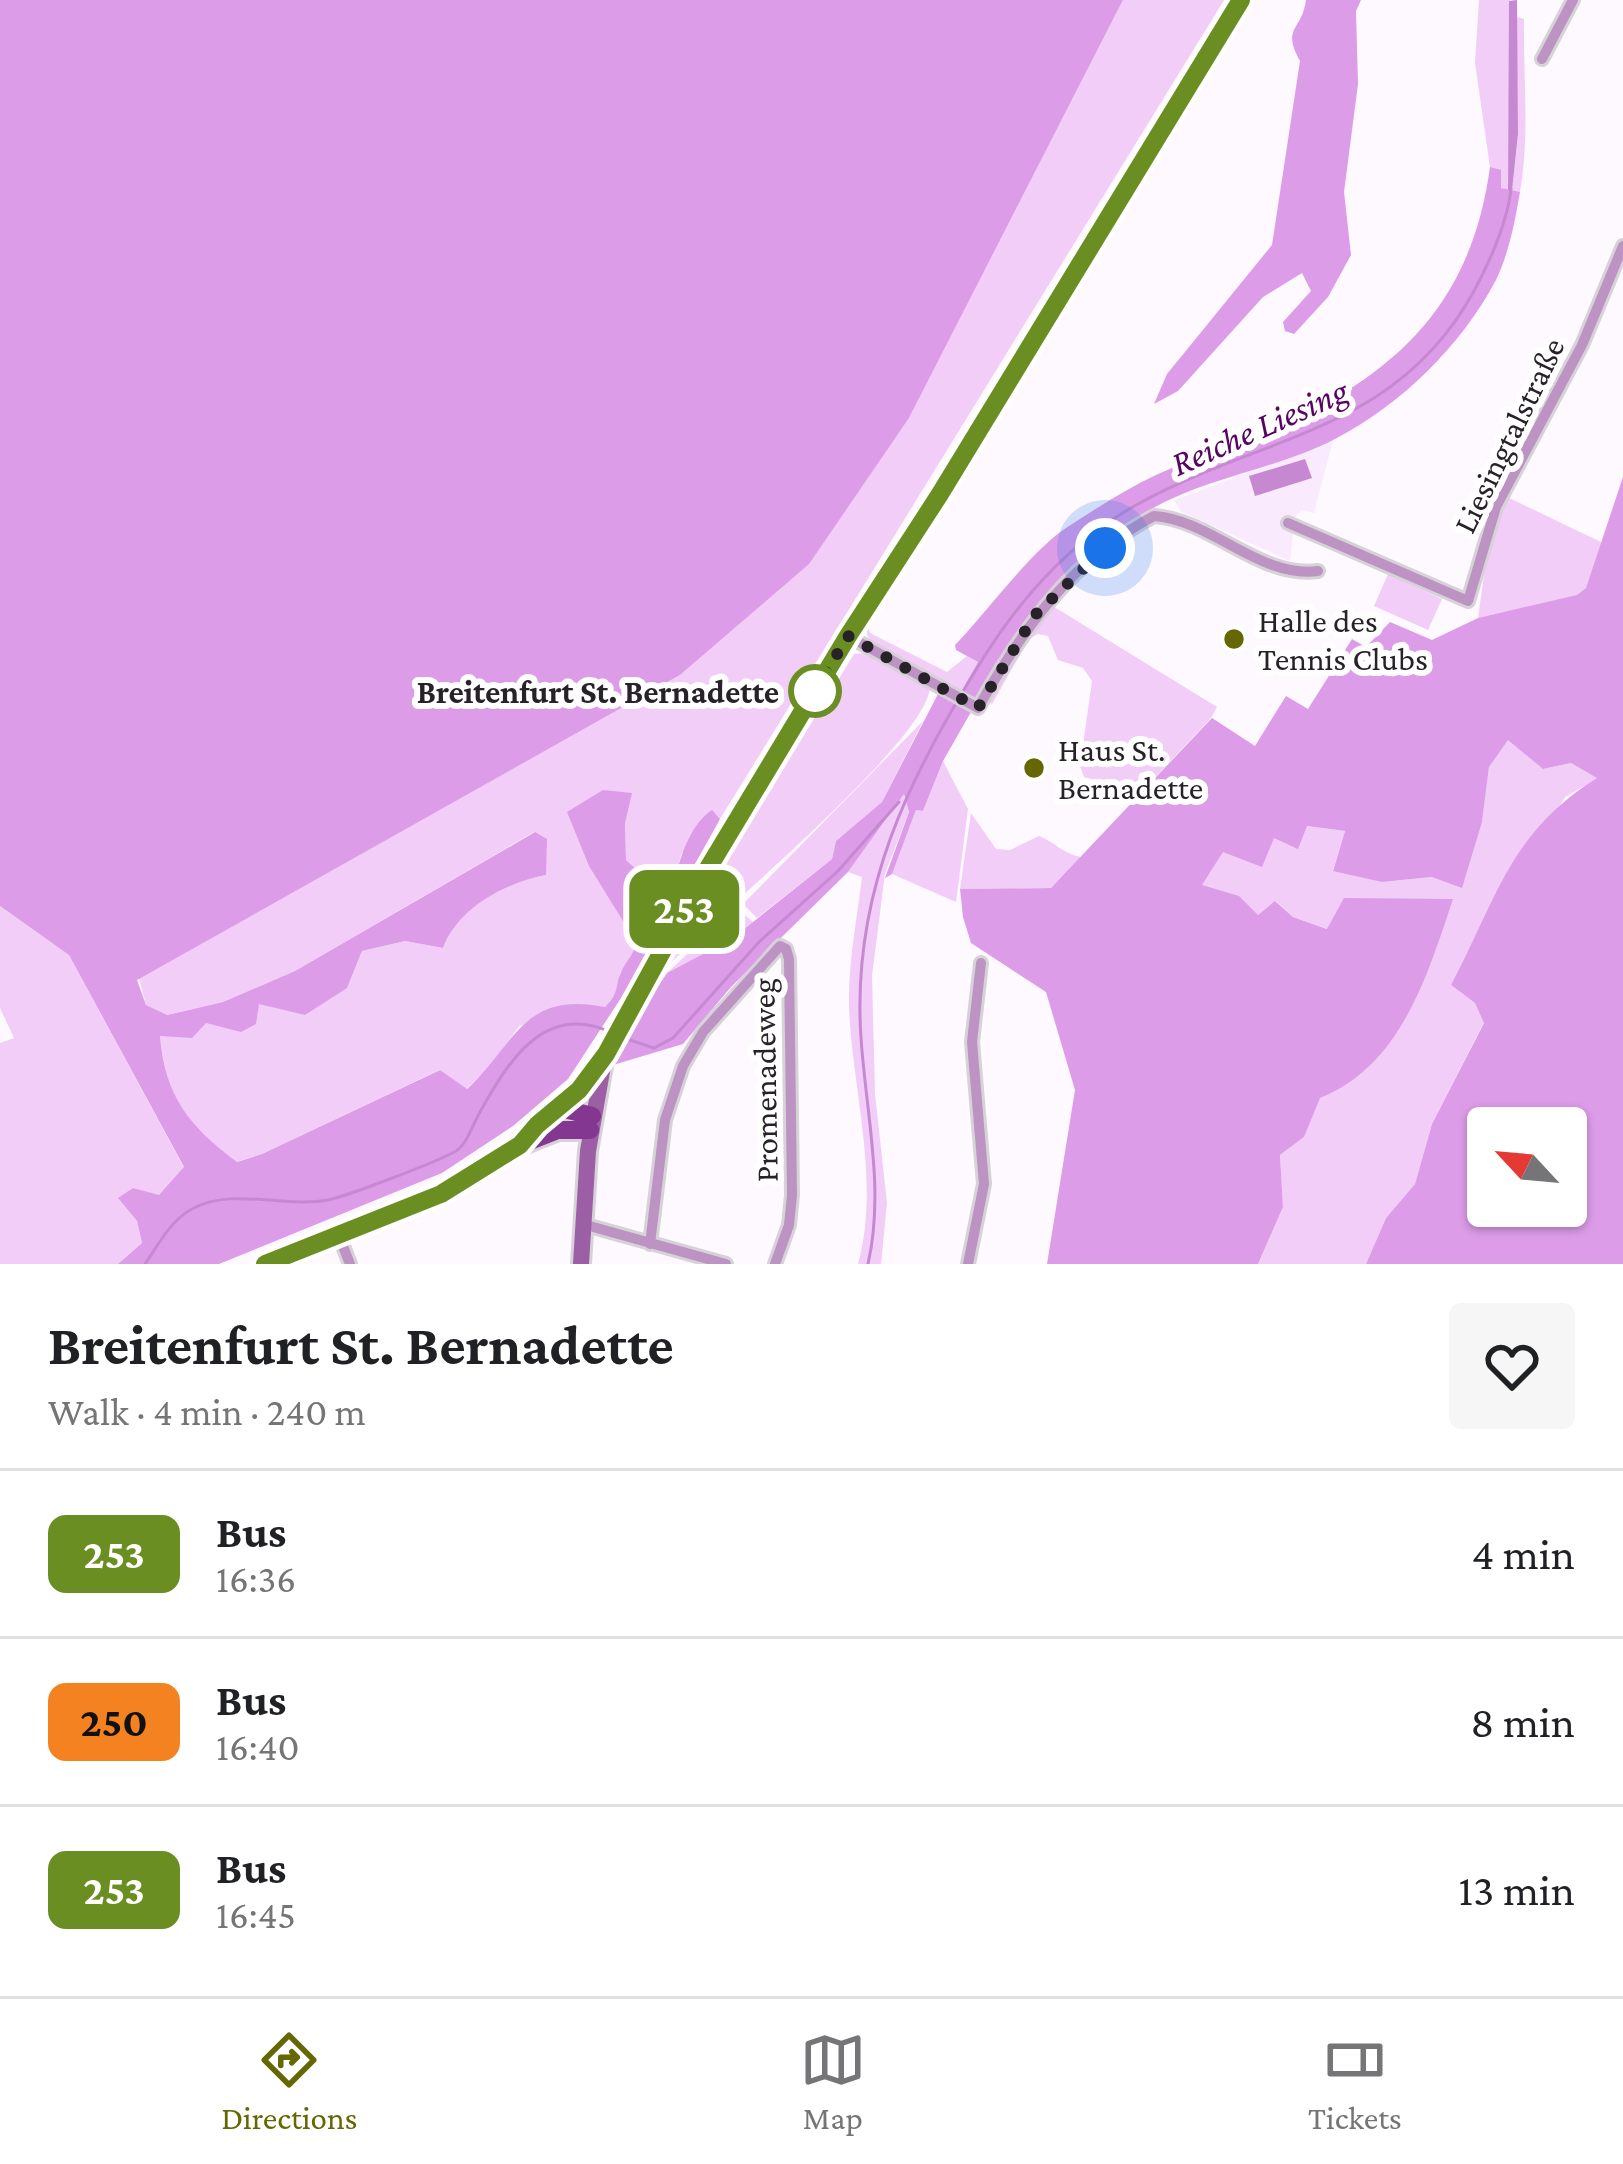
<!DOCTYPE html>
<meta charset="utf-8">
<style>
body{margin:0;font-family:"Crimson Pro",serif;background:#f6f6f6;color:#202124;height:100vh;display:flex;flex-direction:column;font-size:45px;white-space:nowrap}
*{box-sizing:border-box;margin:0}
p{font-size:39px;color:#757577}
.icon{flex:none;width:66px;height:66px;fill:none;stroke:currentColor;stroke-width:2;stroke-linecap:round;stroke-linejoin:round}
.map{position:relative;height:1264px;overflow:hidden}
.details{display:flex;flex-direction:column;background:#fff;flex:1}
.details>*{flex:none}
.badge{padding:0 24px;border-radius:18px;font-size:42px;line-height:78px}
.needle{width:78px;rotate:296deg}
.controls{position:absolute;left:1467px;top:1107px;display:grid;gap:24px}
.controls a{display:grid;place-items:center;width:120px;height:120px;border-radius:12px;background:#fff;box-shadow:0 3px 9px #0004;font-size:60px}
.you{position:absolute;width:60px;height:60px;margin:-30px;border:9px solid #fff;border-radius:50%;background:#1a73e8;box-shadow:0 0 0 18px #1a73e833}
.map>.badge{position:absolute;translate:-50% -50%;box-shadow:0 0 0 6px #fff}
.round{display:grid;place-items:center;flex:none;width:126px;height:126px;border-radius:12px;background:#f6f6f6}
.head{display:flex;align-items:center;justify-content:space-between;height:204px;padding:0 48px}
h1{font-size:57px;font-weight:700;line-height:90px}
ul{padding:0;list-style:none}
li{display:flex;align-items:center;gap:36px;height:168px;padding:0 48px;border-top:3px solid #e0e0e0}
li div{flex:1}
li b{display:block;font-size:45px}
li em{font-style:normal}
li .badge{min-width:132px;font-weight:700;text-align:center}
.menu{display:flex;justify-content:space-around;align-items:center;height:168px;border-top:3px solid #e0e0e0;background:#fff;font-size:33px;color:#757577}
.menu a{display:grid;justify-items:center;gap:6px}
.menu .selected{color:#656703}
.map>svg:first-child{display:block}
.built{fill:#faeafd}
.green{fill:#f2cdf8}
.forest{fill:#dc9ce8;fill-rule:evenodd}
.water{fill:#c788d2}
.lines{fill:none;stroke-linecap:round;stroke-linejoin:round}
.stream{stroke:#c788d2;stroke-width:3}
.street-casing{stroke:#d7d1d8;stroke-width:16}
.secondary-casing{stroke:#d7d1d8;stroke-width:22}
.primary-casing{stroke:#d7d1d8;stroke-width:24}
.street{stroke:#bc93c3;stroke-width:10}
.secondary{stroke:#9c5fa6;stroke-width:16}
.primary{stroke:#833791;stroke-width:18}
.line-casing{stroke:#fff;stroke-width:27}
.line{stroke:#6b8e23;stroke-width:18}
.walk{stroke:#272228;stroke-width:12;stroke-dasharray:0 21.6}
.poi-dot{fill:#656703;stroke:#fff;stroke-width:4.5}
.stop-dot{fill:#fff;stroke:#6b8e23;stroke-width:6}
.labels{text-anchor:middle;stroke-width:12;stroke-linejoin:round;paint-order:stroke}
.street-label{font-size:33px;fill:#272228;stroke:#fff}
.poi-label{font-size:33px;fill:#272228;stroke:#fff;text-anchor:start}
.stop-label{font-size:33px;font-weight:bold;fill:#272228;stroke:#fff;text-anchor:end}
.water-label{font-size:36px;font-style:italic;fill:#580465;stroke:#fff}
</style>
<div class="map">
<svg width="1623" height="1264" viewBox="0 0 1623 1264">
<rect width="100%" height="100%" fill="#fef8ff"/>
<path class="built" d="M1333 440 1314 513 1301 510 1286 529 1293 534 1290 561 1180 511 1175 500Z"/>
<path class="green" d="M1123 0H1224L720 819 712 811 681 855 677 872 657 888 626 860 625 823 603 790 636 942 634 953 620 973 618 991 605 1007 519 1026 492 1065 466 1089 439 1070 262 1154 236 1162C187 1123 167 1101 160 1036L259 1004 347 988 362 951 405 941 443 948C458 908 505 883 546 875L534 832 295 971 223 1002 166 1015 146 1005 139 978 680 675 808 564 909 418Z
M1479 0H1510L1508 190 1501 188V171L1490 167 1475 63Z
M1516 17 1524 19C1523 76 1530 134 1520 192L1512 191 1518 134Z
M1507 497 1603 543 1586 588 1577 596 1478 618 1485 568Z
M1388 574 1442 599 1428 630 1374 606Z
M1051 605 1217 707 1211 718 1131 803 1115 786 1084 777 1080 766 1092 681 1083 668 1058 660 1048 636 1038 634 1029 639 992 704 989 702 1023 638Z
M868 626 870 633 947 672 967 656 978 662 961 692 873 645 867 635Z
M866 653 930 687C928 741 713 917 667 967 654 980 646 998 637 1013L653 977 799 730 819 712 854 654Z
M923 721 882 802 836 841 832 859 757 918 743 904Z
M1508 739 1543 769 1571 763 1598 778 1565 797 1451 985 1475 1003 1484 1022 1432 1124 1415 1184 1386 1218 1366 1264H1258L1283 1207 1280 1155 1304 1137 1319 1098C1402 1066 1427 976 1452 899L1328 929 1293 917 1276 901 1258 915 1201 886 1223 851 1306 826 1345 831 1333 870 1382 882 1432 877 1482 822 1489 767Z
M943 761 968 809 956 902 892 874 916 810 923 811Z
M904 794 909 812 885 873 872 976 875 1094 887 1203 881 1264H858C881 1181 852 1090 849 1006 848 964 857 919 862 877L848 872Z
M971 813 996 849 1010 850 1039 836C1055 842 1063 854 1081 857L1051 888 960 889Z
M0 906 69 955 184 1168 159 1196 133 1188 119 1199 137 1221 142 1243 118 1264H0V1043L14 1038 0 1008Z
M737 908 753 922 733 938 667 973Z"/>
<path class="forest" d="M0 0H1123L909 418 809 564 680 675 137 980 146 1005 167 1015 223 1002 295 971 535 832 547 839 546 875C505 883 458 908 443 948L405 941 362 951 347 988 305 1015 259 1004 256 1024 241 1032 206 1023 192 1038 160 1036C165 1097 190 1127 237 1162L262 1154 440 1070 467 1089C517 1042 523 991 605 1007 621 991 614 986 622 970 628 958 634 955 636 942L589 866 567 812 603 790 632 793 625 823 626 860 657 888 677 872C682 851 693 822 712 810L720 819 621 998 568 1079 513 1126 442 1173 219 1264H118L142 1243 137 1221 118 1198 133 1188 159 1195 184 1167 69 955 0 906Z
M1306 0H1361L1356 11 1358 84 1344 192 1351 255 1328 297 1294 334 1285 331 1283 322 1311 291 1302 273 1263 297 1178 391 1154 404 1167 374 1272 245 1300 61C1281 27 1302 31 1306 0Z
M1490 167 1501 170V188L1520 192C1515 221 1509 253 1496 280 1461 346 1401 405 1335 439 1275 470 1205 477 1146 512 1065 562 1023 621 977 701L961 692 978 662 956 650 955 645C987 612 1033 548 1069 526 1097 508 1126 489 1156 475 1192 458 1231 447 1267 432 1392 378 1471 308 1490 167Z
M1623 477V1264H1366L1386 1218 1415 1184 1432 1124 1484 1023 1475 1003 1451 985C1497 899 1509 833 1597 778L1571 763 1543 769 1508 740 1489 767 1482 822 1462 888 1432 877 1382 882 1333 871 1345 831 1307 826 1298 849 1274 838 1262 867 1223 852 1202 885 1239 896 1258 915 1275 901 1293 917 1327 929 1344 898 1453 899C1427 976 1402 1065 1320 1098L1304 1137 1280 1155 1283 1207 1258 1264H1047L1075 1090 1046 992 971 943 963 917 960 889 1051 888 1212 718 1255 746 1286 696 1308 709 1352 639 1366 647 1390 622 1432 640 1478 618 1577 595 1586 588ZM1488 1128H1566V1206H1488Z
M938 694 971 712 943 761 923 811 916 810 892 874 885 878 909 812 904 794 848 872 731 987 683 1044 613 1065 629 1030 667 973 733 938 832 859 836 841 882 802Z"/>
<path class="water" d="M1517 0 1518 134 1512 191 1508 190 1509 1Z
M1305 459 1312 478 1255 496 1249 476Z"/>
<g class="lines">
<path class="stream" d="M624 1038 654 1048 673 1038 759 942 838 871 899 802
M145 1264C159 1244 170 1221 192 1209 231 1187 285 1208 328 1200 350 1195 437 1162 456 1151 467 1144 473 1124 480 1112 508 1062 544 1002 610 1032
M868 1264C885 1189 866 1114 861 1038 851 893 909 776 984 657 1021 598 1069 545 1129 509 1256 435 1395 436 1474 291 1490 261 1507 223 1511 189"/>
<g class="street-casing">
<path id="street" d="M1542 59 1573 0
M1288 523 1468 601 1496 507 1582 345 1623 246
M848 636 978 708C1022 630 1072 559 1154 516 1212 520 1260 579 1318 571
M586 1225 726 1264
M339 1236 350 1264
M650 1244 665 1120 683 1066 703 1032 780 946 786 949 789 959 792 1195 789 1225 775 1264
M968 1264 984 1184 972 1042 981 963"/>
</g>
<g class="secondary-casing">
<path id="secondary" d="M581 1264 588 1151 604 1060"/>
</g>
<g class="primary-casing">
<path id="primary" d="M561 1108 592 1116
M525 1143 558 1130H590
M265 1264 441 1194 520 1145 537 1125 579 1090 606 1053 704 875 848 636 940 494 1241 0"/>
</g>
<use href="#street" class="street"/>
<use href="#secondary" class="secondary"/>
<use href="#primary" class="primary"/>
</g>
<g class="lines">
<g class="line-casing">
<path id="line" d="M265 1264 441 1194 520 1145 537 1125 579 1090 606 1054 704 875 848 636 940 494 1241 0"/>
</g>
<use href="#line" class="line"/>
<path class="walk" d="M815 691 848 636 978 708 1035 615 1105 548"/>
</g>
<g class="poi-dot">
<circle cx="1234" cy="639" r="12"/>
<circle cx="1034" cy="768" r="12"/>
</g>
<circle class="stop-dot" cx="815" cy="691" r="24"/>
<g class="labels">
<g class="street-label">
<text transform="translate(1508 435) rotate(-64)" y="12">Liesingtalstraße</text>
<text transform="translate(764 1080) rotate(-91)" y="12">Promenadeweg</text>
</g>
<g class="poi-label">
<text x="1258" y="632">Halle des<tspan x="1258" dy="38">Tennis Clubs</tspan></text>
<text x="1058" y="761">Haus St.<tspan x="1058" dy="38">Bernadette</tspan></text>
</g>
<g class="stop-label">
<text x="779" y="703">Breitenfurt St. Bernadette</text>
</g>
<g class="water-label">
<text transform="translate(1259 426) rotate(-24)" y="13">Reiche Liesing</text>
</g>
</g>
</svg>
<div class="controls">
<a><svg class="needle" viewBox="-14 -14 28 28"><path d="M0-13l5 13h-10z" fill="#e53935"/><path d="M0 13l5-13h-10z" fill="#757577"/></svg></a>
</div>
<div class="you" style="left:1105px;top:548px"></div>
<b class="badge" style="left:684px;top:909px;background:#6b8e23;color:#fff">253</b>
</div>
<section class="details">
<div class="head"><div><h1>Breitenfurt St. Bernadette</h1><p>Walk · 4 min · 240 m</p></div><a class="round"><svg class="icon" aria-label="heart" viewBox="0 0 24 24"><path d="M12 20l-8-8c-3-5 5-10 8-4 3-6 11-1 8 4z"/></svg></a></div>
<ul>
<li><span class="badge" style="background:#6b8e23;color:#fff">253</span><div><b>Bus</b><p>16:36</p></div><em>4 min</em></li>
<li><span class="badge" style="background:#f58220;color:#111">250</span><div><b>Bus</b><p>16:40</p></div><em>8 min</em></li>
<li><span class="badge" style="background:#6b8e23;color:#fff">253</span><div><b>Bus</b><p>16:45</p></div><em>13 min</em></li>
</ul>
</section>
<nav class="menu">
<a class="selected"><svg class="icon" aria-label="directions" viewBox="0 0 24 24"><path d="M12 3l9 9-9 9-9-9zM9 14v-3h6M13 9l2 2-2 2"/></svg>Directions</a>
<a><svg class="icon" aria-label="map" viewBox="0 0 24 24"><path d="M3 6l6-2 6 2 6-2v14l-6 2-6-2-6 2zM9 4v14M15 6v14"/></svg>Map</a>
<a><svg class="icon" aria-label="tickets" viewBox="0 0 24 24"><path d="M3 7h18v10H3zM15 7v10"/></svg>Tickets</a>
</nav>
